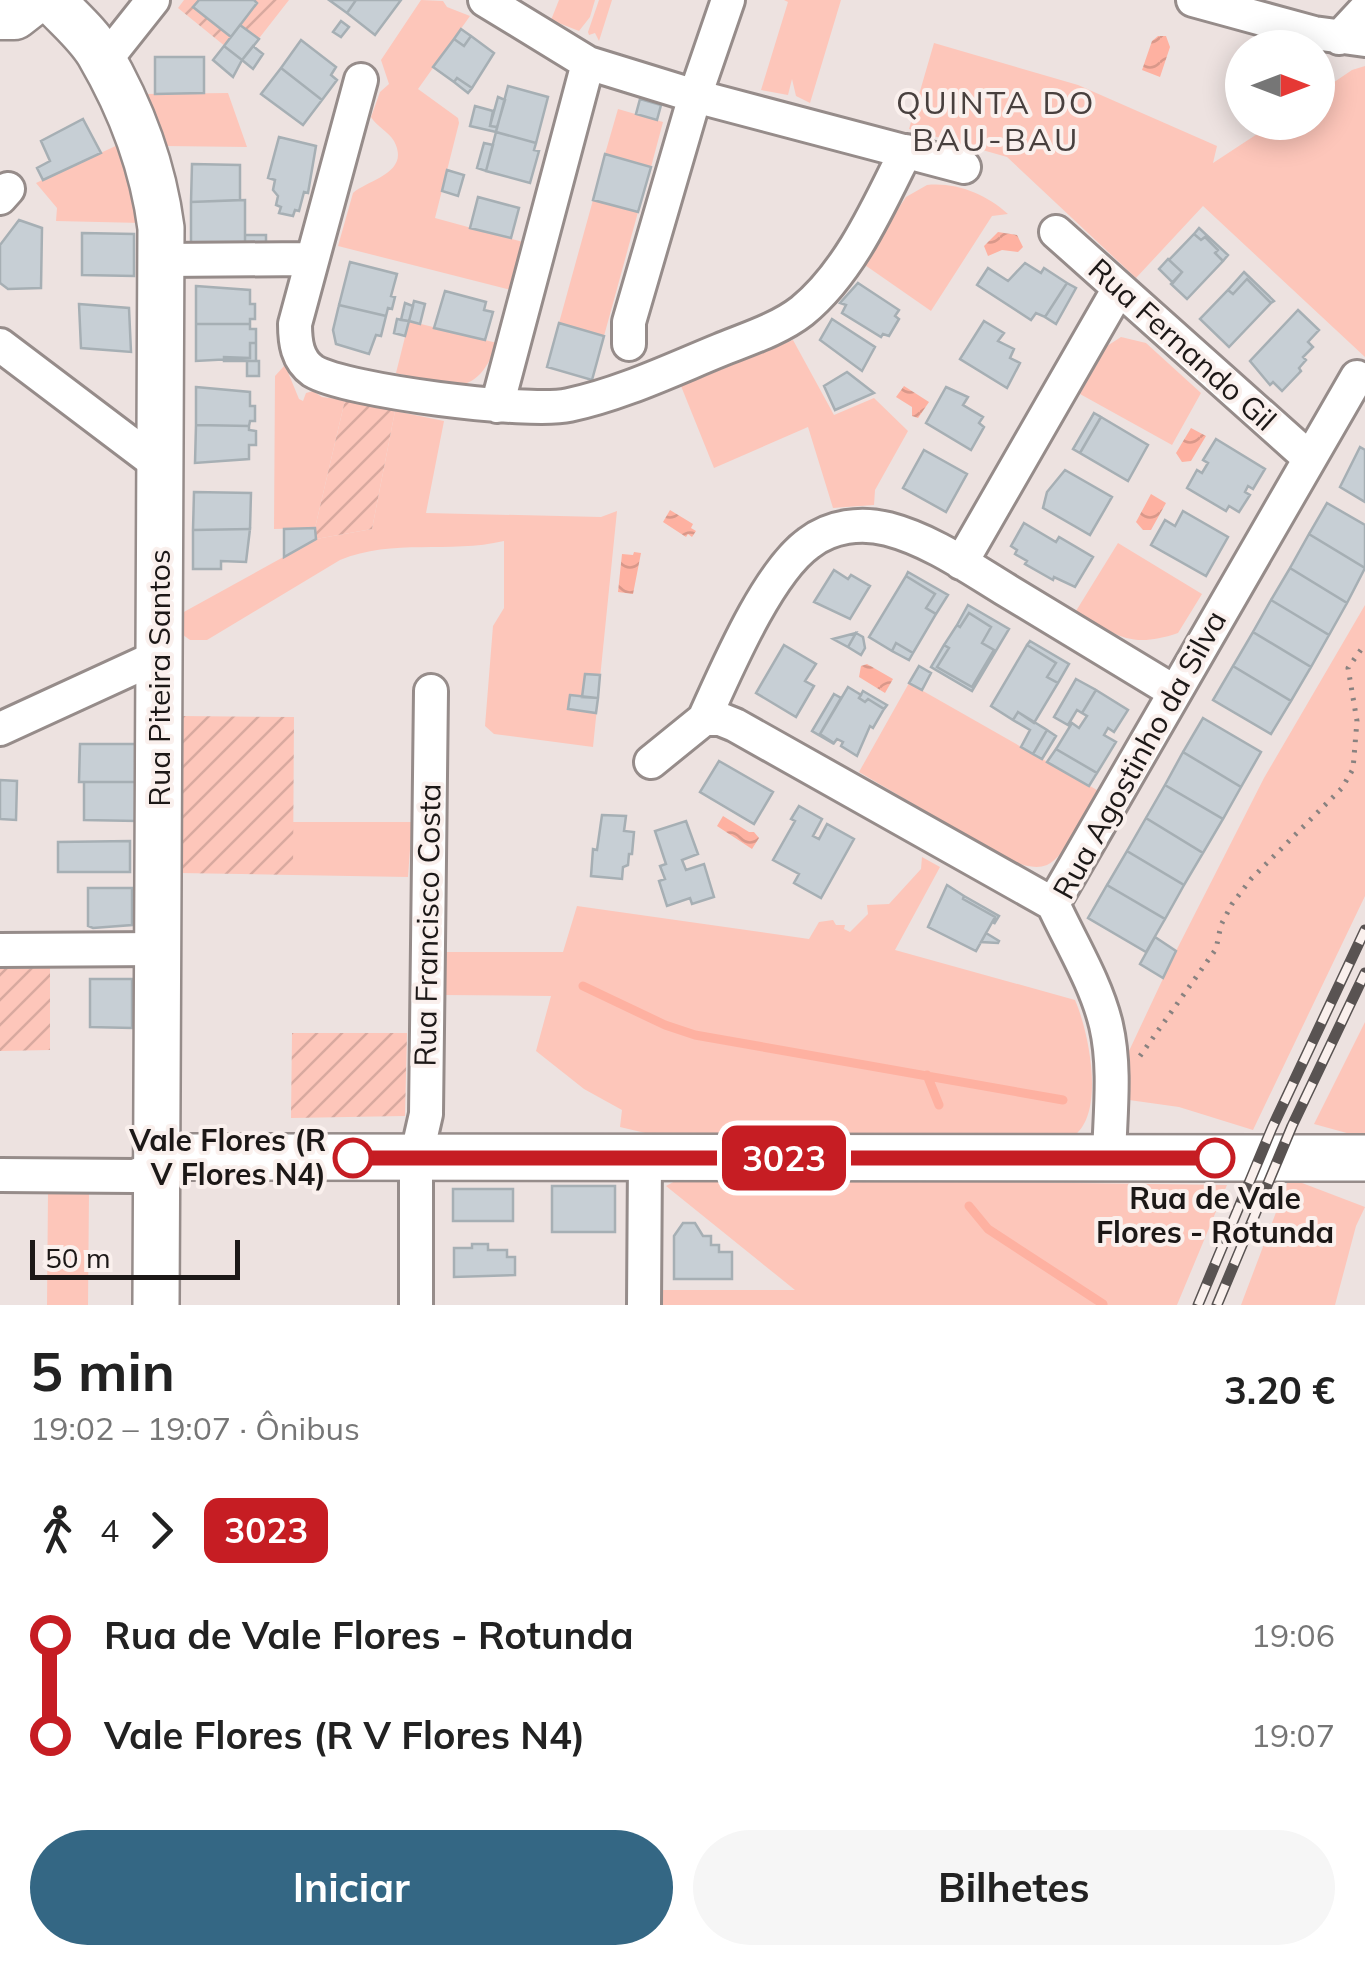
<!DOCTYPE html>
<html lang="pt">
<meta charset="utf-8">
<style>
body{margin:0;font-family:Mulish,sans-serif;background:#f6f6f6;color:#222;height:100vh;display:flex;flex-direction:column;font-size:38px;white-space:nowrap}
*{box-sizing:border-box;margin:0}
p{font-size:32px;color:#767676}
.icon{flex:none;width:55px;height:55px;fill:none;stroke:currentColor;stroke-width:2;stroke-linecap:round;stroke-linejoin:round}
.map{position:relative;height:1305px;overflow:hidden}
.sheet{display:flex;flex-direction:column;background:#fff;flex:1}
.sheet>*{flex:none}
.badge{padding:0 20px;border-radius:15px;font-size:35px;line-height:65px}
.needle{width:65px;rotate:90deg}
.buttons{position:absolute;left:1225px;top:30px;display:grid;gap:20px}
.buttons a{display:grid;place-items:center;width:110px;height:110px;border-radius:50%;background:#fff;box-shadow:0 5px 25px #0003;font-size:50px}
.scale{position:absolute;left:30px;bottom:25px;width:210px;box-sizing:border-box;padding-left:10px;border:5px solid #1c1817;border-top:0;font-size:28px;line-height:35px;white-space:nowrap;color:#1c1817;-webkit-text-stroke:8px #faf0ed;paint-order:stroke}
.map>.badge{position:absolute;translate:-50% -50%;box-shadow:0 0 0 5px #fff}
.legs{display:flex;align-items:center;gap:15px;height:110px;padding:0 30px;font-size:32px}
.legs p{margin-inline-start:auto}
.overview{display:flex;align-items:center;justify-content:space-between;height:170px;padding:0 30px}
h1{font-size:55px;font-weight:700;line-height:75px}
.primary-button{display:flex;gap:20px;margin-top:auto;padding:20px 30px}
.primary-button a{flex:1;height:115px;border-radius:60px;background:#346784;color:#fff;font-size:40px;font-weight:700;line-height:115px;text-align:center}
.primary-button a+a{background:#f6f6f6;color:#222}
ul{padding:0 30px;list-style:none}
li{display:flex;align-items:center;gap:35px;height:100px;font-size:38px}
li i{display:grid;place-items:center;width:15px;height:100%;margin:0 12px;background:currentColor}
li i::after{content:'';width:25px;height:25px;margin:-12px;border:8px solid;border-radius:50%;background:#fff}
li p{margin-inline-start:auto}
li:first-child i{background:linear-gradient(#0000 50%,currentColor 0)}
li:last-child i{background:linear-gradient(currentColor 50%,#0000 0)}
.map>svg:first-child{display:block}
.green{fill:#fdc6ba}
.garden{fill:url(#garden-furrows)}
.water{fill:url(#water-waves)}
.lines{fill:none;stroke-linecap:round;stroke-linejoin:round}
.stream{stroke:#feb1a1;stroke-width:9}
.building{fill:#c7cfd5;stroke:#a6afb4;stroke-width:2.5}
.street-casing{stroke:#968c8a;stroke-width:38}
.secondary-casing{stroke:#968c8a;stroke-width:50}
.primary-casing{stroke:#968c8a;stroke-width:55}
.path{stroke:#898280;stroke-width:5;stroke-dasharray:2.5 8;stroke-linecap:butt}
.street{stroke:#fff;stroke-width:32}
.secondary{stroke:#fff;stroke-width:45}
.primary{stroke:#fff;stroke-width:50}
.rail-casing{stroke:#595352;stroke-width:11}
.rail{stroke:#faf0ed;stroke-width:8;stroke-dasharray:22;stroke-linecap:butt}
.line-1-casing{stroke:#fff;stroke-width:22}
.line-1{stroke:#c61d23;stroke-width:15}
.stop-1-dot{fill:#fff;stroke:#c61d23;stroke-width:5}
.labels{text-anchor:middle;stroke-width:8;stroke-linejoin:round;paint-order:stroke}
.street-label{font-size:30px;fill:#1c1817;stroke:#faf0ed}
.stop-label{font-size:30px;font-weight:bold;fill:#1c1817;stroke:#faf0ed;text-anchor:end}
.neighbourhood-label{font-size:32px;letter-spacing:2.5px;fill:#48403e;stroke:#faf0ed}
</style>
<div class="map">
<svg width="1365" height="1305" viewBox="0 0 1365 1305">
<defs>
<pattern id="garden-furrows" width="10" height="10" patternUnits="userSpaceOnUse" patternTransform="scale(2.5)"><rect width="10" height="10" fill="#fdc6ba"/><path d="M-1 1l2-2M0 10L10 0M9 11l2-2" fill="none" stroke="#d8a99f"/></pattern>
<pattern id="water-waves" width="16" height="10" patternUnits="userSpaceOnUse" patternTransform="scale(2.5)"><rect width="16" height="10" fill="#feb1a1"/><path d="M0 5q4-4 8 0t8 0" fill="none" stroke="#d9988a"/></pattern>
</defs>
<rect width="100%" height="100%" fill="#ede2e0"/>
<path class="green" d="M421 0 443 1 447 7 470 16 418 89 458 118 459 123 435 218 523 242 511 290 338 246 353 193C369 179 411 173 394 141 388 131 377 127 371 117L380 92 389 84 381 60Z
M559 0H595L590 17 579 31 551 20Z
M599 0H612L599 41 595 33 589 35 588 32Z
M784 0H841L810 103 796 96 792 79 788 95 761 90 788 2Z
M934 43 1078 85 1217 146 1213 163 1274 123 1318 122V93L1352 70 1365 66V357L1203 206 1136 278 1007 157 909 129Z
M228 93 247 147 165 146 146 94Z
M618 109 663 122 651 167 605 154Z
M122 143 142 223 56 221 57 208 36 183Z
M927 185C956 182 986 194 1008 214L992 216 931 311 862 263 906 197Z
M593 200 638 212 604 336 559 323Z
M409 321 497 343C475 404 447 384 396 373Z
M1121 337 1146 343 1201 393 1172 445 1080 394 1107 346Z
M793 340 834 415 874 398 908 431 875 490 874 505 833 508 808 427 714 468 681 386Z
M285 365 299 399 303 401 306 393 313 391 322 397 345 400 315 528 274 529 275 376Z
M395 411 444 421 426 513 601 517 617 511 593 747 494 734 485 726 493 626 504 608V541C449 554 393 538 340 560L207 640H190L179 632 176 619 182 613 316 539 372 529Z
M1118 543 1202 594 1178 633C1131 649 1116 636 1076 611Z
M1365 605V896L1253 1130 1179 1107 1129 1100V1051L1176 951 1264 778Z
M909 683 1097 790C1087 809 1066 857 1047 865 1034 870 1020 864 1007 859L859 772Z
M293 822H412L408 877 293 875Z
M922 857 940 867 895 950 1075 1000C1089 1032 1105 1111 1075 1135L658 1136 620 1127 622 1110 584 1089 536 1051 551 996 442 995V952H563L577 906 809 939 819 922 833 920 836 925H845L844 929 850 932 868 914 867 905 889 904 921 869Z
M1365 1022V1138L1314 1124Z
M1289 1178 1365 1207 1356 1226 1335 1305H1241Z
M677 1180 684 1178 1227 1185 1177 1305H661V1290H795L666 1186Z
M48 1193H89L88 1305H47Z"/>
<path class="garden" d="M184 0H289L242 60 178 8Z
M345 400 395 411 372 529 316 539 315 528Z
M181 716 294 717 293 875 179 873Z
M50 968V1050L0 1051V969Z
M292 1033H407L405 1116 291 1118Z"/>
<path class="water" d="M1158 36H1166L1170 47 1160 77 1142 70 1152 41Z
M998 232 1017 235 1023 247 1018 252 1002 250 988 256 984 246Z
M904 386 929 402 918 418 912 416V407L896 397Z
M1191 428 1206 436 1191 461 1182 462 1176 453Z
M1151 494 1166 503 1151 530H1143L1136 522Z
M670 510 693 524 691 528 696 531 692 537 688 534 686 537 663 522Z
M634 552 641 553 633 594 618 592 622 554 633 555Z
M867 664 893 679 885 693 859 677 861 666Z
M723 816 749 832H754L759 838 752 849 717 826Z"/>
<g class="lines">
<path class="stream" d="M583 986 665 1025 695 1035 1063 1100
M927 1075 939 1105
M969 1206 988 1229 1103 1304"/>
</g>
<path class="building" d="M199 0H254L257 3 231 37 193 7Z
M329 0H356L347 13Z
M356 0H401L375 35 347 13Z
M341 21 349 27 341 37 333 32Z
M240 25 259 39 242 60 224 46Z
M461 29 471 36 464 46 454 39Z
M471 36 494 53 472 88 457 78 454 82 433 67 454 39 464 46Z
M301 40 336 67 331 75 337 80 322 100 281 68Z
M224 46 242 60 233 77 213 60Z
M253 46 263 54 253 69 242 60Z
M155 57H204V93L155 94Z
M281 68 322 100 303 125 261 94Z
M457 78 472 88 468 93 454 82Z
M508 86 548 97 536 143 496 132Z
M498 97 505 100 497 127 490 126Z
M640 99 661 105 657 120 636 114Z
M475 106 493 111 490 126 497 127 496 132 470 126Z
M83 119 101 153 43 180 37 168 50 161 41 141Z
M496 132 536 143 534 150 539 151 530 183 486 171Z
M279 137 316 146 308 193 304 192 299 211 295 210 293 216 279 213 281 207 276 205 278 196 273 190 275 180 268 178Z
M484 143 493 145 486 171 477 168Z
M605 154 651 167 638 212 593 200Z
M192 164 240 165V200L191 202Z
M447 170 464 175 458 196 442 191Z
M478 197 519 208 511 238 470 228Z
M245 200V246H191V202Z
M19 220 42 228 41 288 8 289 0 283V245Z
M1199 228 1228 255 1223 261 1215 253 1218 250 1205 237 1201 240 1194 234Z
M82 233 134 234V276L82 275Z
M1194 234 1201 240 1205 237 1218 250 1215 253 1223 261 1187 299 1171 284 1182 272 1169 260Z
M245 235H266V253H245Z
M1168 259 1182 272 1173 283 1159 269Z
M350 262 397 274 391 296 395 297 392 309 388 308 386 316 339 305Z
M1025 263 1041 273 1044 268 1067 283 1045 317 1036 313 1031 320 977 285 988 268 1008 281Z
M1244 272 1274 301 1271 303 1247 279 1233 294 1228 290Z
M1247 279 1271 303 1229 347 1200 319 1228 290 1233 294Z
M858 283 899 310 895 316 899 319 889 336 883 334 881 337 842 313 846 305 840 303Z
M1067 283 1076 288 1056 324 1045 317Z
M196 286 250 290V304H255V319H250V324H196Z
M445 291 486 302 484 310 493 312 485 340 434 328Z
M414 301 425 304 420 324 409 321Z
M405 303 413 306 409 321 401 320Z
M79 304 129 308 131 352 81 348Z
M339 305 386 316 381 336 376 335 369 354 336 344 333 330Z
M1298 310 1319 330 1308 342 1313 347 1303 357 1306 360 1299 368 1301 371 1282 391 1273 382 1270 385 1250 361Z
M397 319 409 321 405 336 394 333Z
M832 319 875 347 862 371 820 340Z
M984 321 1004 333 998 341 1014 349 1010 358 1020 363 1007 388 960 359Z
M559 323 604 336 592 380 547 367Z
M196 324H250V329H256V343H250V358L196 361Z
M250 343H256V361H224V357L250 358Z
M247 361H259V376H247Z
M847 372 874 393 835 410 824 386Z
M196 387 250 392V406H255V421H250L249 426 196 425Z
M946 387 968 397 963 405 983 417 979 423 984 427 971 450 926 423Z
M1094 413 1101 417 1080 453 1073 449Z
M1101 417 1148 445 1128 481 1080 453Z
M196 425 249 426V430L256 431V445H249V459L195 463Z
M1216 439 1265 469 1253 489 1248 486 1245 492 1250 495 1239 512 1229 506 1226 511 1187 488 1197 470 1202 473 1208 463 1203 460Z
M1360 447 1365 450V502L1340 487Z
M924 450 967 474 946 512 903 488Z
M1065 470 1112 497 1090 535 1043 508 1047 492Z
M194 492 251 493 250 529 193 530Z
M1327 503 1365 525V568L1309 534Z
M1183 511 1228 537 1206 576 1151 545 1165 520 1175 526Z
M1024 523 1056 542 1059 537 1093 557 1075 587 1054 577 1053 580 1025 564 1027 561 1015 554 1017 550 1011 546Z
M315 528 316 539 284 557V529Z
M250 529 246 562 221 561V569H193V530Z
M1309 534 1365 568 1347 603 1290 568Z
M1290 568 1347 603 1329 635 1271 600Z
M834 570 848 579 851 575 870 586 850 619 814 602Z
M908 572 948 595 936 614 926 608 935 594 906 576Z
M906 576 935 594 926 608 936 614 913 653 896 643 892 651 869 637Z
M1271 600 1329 635 1311 667 1253 632Z
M968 605 1009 629 972 691 931 667 944 645 949 648 937 667 972 687 994 650 982 643 991 627 969 613 960 627 957 625Z
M969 613 991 627 982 643 994 650 972 687 937 667 949 648 944 645 957 625 960 627Z
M1253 632 1311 667 1291 701 1233 666Z
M856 633 863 637 865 648 861 655 848 647Z
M856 633 848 647 833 639Z
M1030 641 1069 664 1058 683 1047 677 1056 663 1027 645Z
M896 643 913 653 909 660 892 651Z
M784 645 816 664 805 681 814 686 796 717 756 693Z
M1027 645 1056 663 1047 677 1058 683 1034 723 1018 712 1013 720 991 706Z
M919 666 931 673 922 690 909 683Z
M1233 666 1291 701 1271 734 1213 700Z
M585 674 600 675 598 698 582 697Z
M1076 679 1096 690 1082 713 1077 710 1068 725 1054 717Z
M848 687 861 695 859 698 865 702 868 699 884 709 873 728 870 726 857 756 841 746 843 742 837 739 834 743 820 734Z
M1096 690 1128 710 1114 732 1108 728 1104 735 1116 742 1097 773 1056 749 1072 723 1079 728 1087 716 1082 713Z
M863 691 887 705 884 709 868 699 865 702 859 698Z
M834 694 841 698 820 734 834 744 812 731Z
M570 695 598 698 596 713 568 709Z
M1018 712 1047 730 1033 754 1021 747 1030 730 1013 720Z
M1203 718 1261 752 1241 787 1183 752Z
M1047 730 1056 736 1042 759 1033 754Z
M80 744H137V782H79Z
M1056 749 1097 773 1089 786 1047 762Z
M1183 752 1241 787 1223 819 1165 785Z
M719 761 773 792 754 824 700 792Z
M0 780 17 781 16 820 0 819Z
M84 782H137V821L84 820Z
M1165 785 1223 819 1203 853 1146 818Z
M799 806 822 819 813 836 819 839 827 824 854 839 821 898 794 883 799 874 773 860 795 821 791 819Z
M602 815 626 816 624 831 634 832 632 854H629L628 865 623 867 622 879 591 876 593 849 597 850Z
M1146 818 1203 853 1184 885 1127 851Z
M686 821 698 854 682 860 686 870 704 864 714 897 692 904 690 898 667 906 659 881 665 879 660 866 666 864 655 831Z
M130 841V872H58V842Z
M1127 851 1184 885 1165 919 1107 885Z
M947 885 964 896 963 899 995 917 976 951 928 927Z
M1107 885 1165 919 1146 952 1088 918Z
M88 888H132V925L93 928 88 926Z
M964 896 999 916 994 924 995 917 963 899Z
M986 933 999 941 998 943 981 942Z
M1155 937 1176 951 1163 978 1140 964Z
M90 979H132V1028L90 1027Z
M552 1186H615V1232H552Z
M453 1189H513V1221H453Z
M683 1223H695L703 1236H711V1245H719V1252H732V1279H674V1236Z
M472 1244H488V1250H507V1257H515V1275L454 1277V1248H472Z"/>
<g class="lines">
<g class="street-casing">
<path id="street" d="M485 0 588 63 695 96 964 167
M1193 0 1314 33 1365 40
M1339 38 1365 10
M103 63 153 0
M361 80 295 324C295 342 297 360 313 371 346 391 530 414 569 405 621 394 671 370 720 350 747 339 779 329 802 311 850 272 879 205 906 151
M0 198 8 189
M1056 232 1308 457
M163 260 311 259
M629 344V322L695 96 728 0
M0 345 160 466
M497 406 588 63
M961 563 1118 290
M0 729 159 656
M651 762 704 719
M1053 904 735 725 720 719H704C726 671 767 573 809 543 831 526 861 522 888 529 930 540 967 566 1003 588 1060 623 1117 657 1173 691
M0 950 160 949
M1109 1158C1110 1115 1116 1068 1106 1025 1096 983 1071 943 1053 904L1357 377
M0 1175 135 1176 158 1166
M416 1305V1158L426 1114 431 691
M644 1305 645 1158"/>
</g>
<g class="secondary-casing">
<path id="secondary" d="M52 0C67 17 87 33 99 53 130 106 153 166 161 228L156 1305
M158 1166 178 1157 1365 1158"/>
</g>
<g class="primary-casing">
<path id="primary" d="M0 14H14L32 0"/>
</g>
<path class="path" d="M1140 1056 1216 949 1221 925 1232 904 1251 879 1342 788 1353 769 1357 721 1348 668 1365 644"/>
<use href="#street" class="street"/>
<use href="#secondary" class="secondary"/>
<use href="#primary" class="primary"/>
<g class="rail-casing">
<path id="rail" d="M1198 1305 1272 1128 1365 930
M1217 1305 1292 1126 1365 973"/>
</g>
<use href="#rail" class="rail"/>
</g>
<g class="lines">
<g class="line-1-casing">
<path id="line-1" d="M353 1158H1215"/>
</g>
<use href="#line-1" class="line-1"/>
</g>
<g class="stop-1-dot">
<circle cx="353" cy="1158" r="18"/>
<circle cx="1215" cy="1158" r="18"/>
</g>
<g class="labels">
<g class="street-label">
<text transform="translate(1182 345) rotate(42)" y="10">Rua Fernando Gil</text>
<text transform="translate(160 678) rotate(-90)" y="10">Rua Piteira Santos</text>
<text transform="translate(1140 755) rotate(-61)" y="10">Rua Agostinho da Silva</text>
<text transform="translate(428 925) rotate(-89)" y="10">Rua Francisco Costa</text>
</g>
<g class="stop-label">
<text x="326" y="1151">Vale Flores (R<tspan x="326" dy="34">V Flores N4)</tspan></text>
<text x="1215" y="1209" text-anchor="middle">Rua de Vale<tspan x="1215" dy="34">Flores - Rotunda</tspan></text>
</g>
<g class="neighbourhood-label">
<text x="996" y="114">QUINTA DO<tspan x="996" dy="37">BAU-BAU</tspan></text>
</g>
</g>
</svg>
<div class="buttons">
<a><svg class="needle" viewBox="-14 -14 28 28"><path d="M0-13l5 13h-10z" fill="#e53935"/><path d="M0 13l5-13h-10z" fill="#767676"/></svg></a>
</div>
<div class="scale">50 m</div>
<b class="badge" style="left:784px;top:1158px;background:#c61d23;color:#fff">3023</b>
</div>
<section class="sheet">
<div class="overview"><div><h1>5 min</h1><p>19:02 – 19:07 · Ônibus</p></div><b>3.20 €</b></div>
<div class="legs"><svg class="icon" aria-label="walk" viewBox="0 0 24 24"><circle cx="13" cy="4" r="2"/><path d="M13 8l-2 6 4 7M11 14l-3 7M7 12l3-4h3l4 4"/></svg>4<svg class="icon" aria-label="forward" viewBox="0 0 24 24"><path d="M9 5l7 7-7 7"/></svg><b class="badge" style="background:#c61d23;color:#fff">3023</b></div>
<ul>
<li><i style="color:#c61d23"></i><b>Rua de Vale Flores - Rotunda</b><p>19:06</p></li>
<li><i style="color:#c61d23"></i><b>Vale Flores (R V Flores N4)</b><p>19:07</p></li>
</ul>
<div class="primary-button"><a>Iniciar</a><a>Bilhetes</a></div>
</section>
